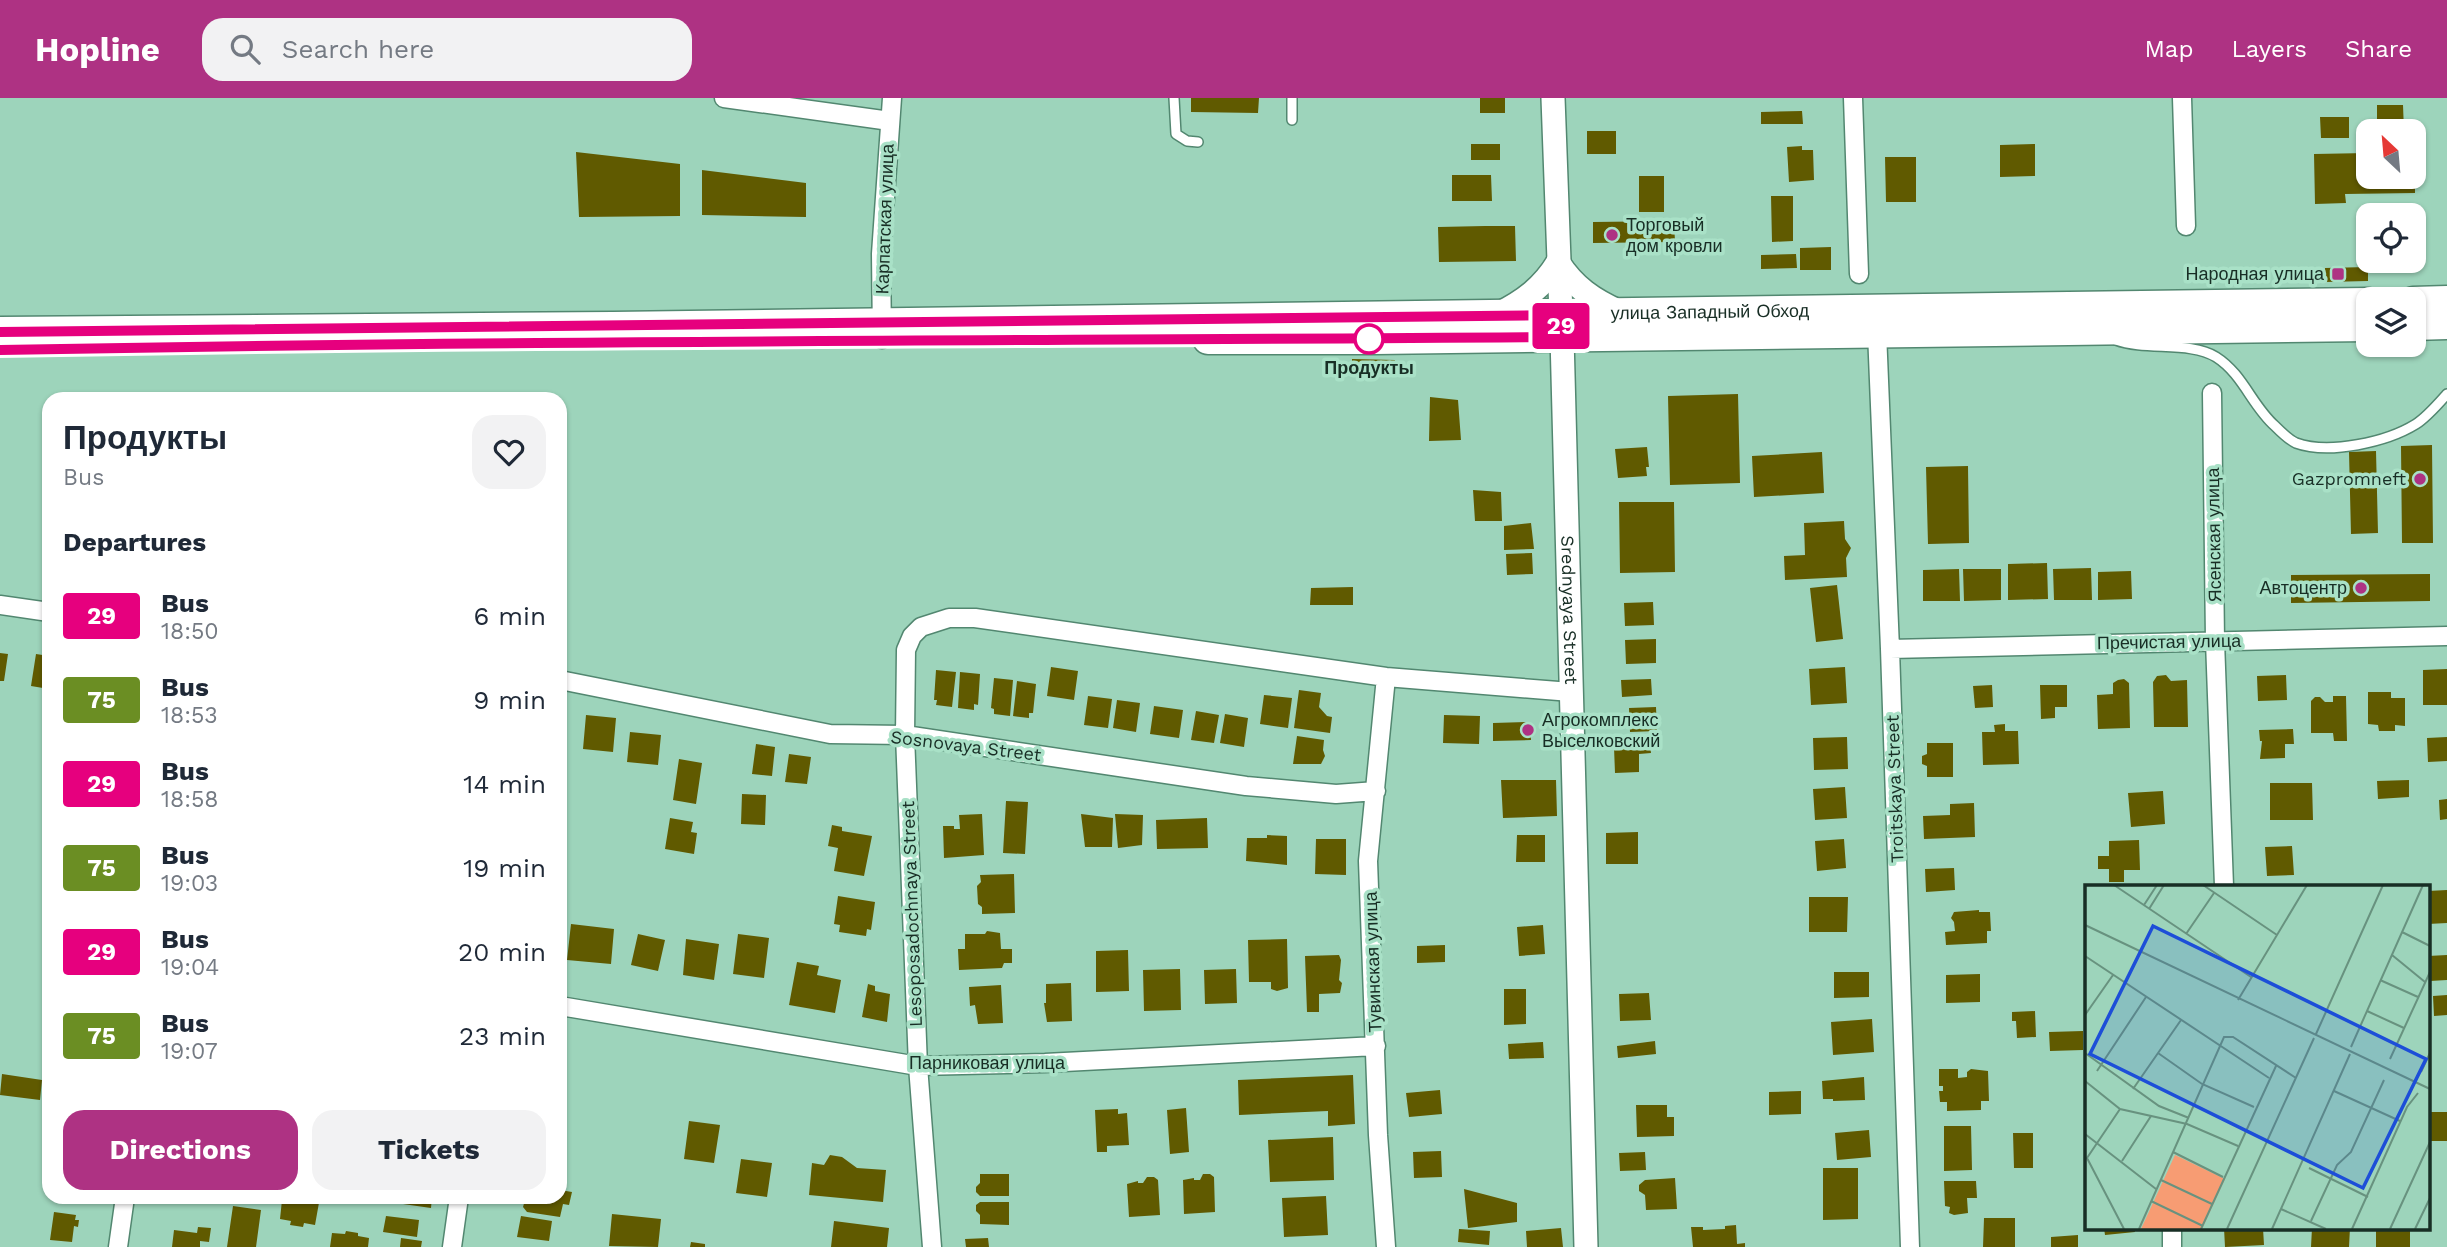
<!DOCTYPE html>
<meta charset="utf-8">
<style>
body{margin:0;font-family:"Work Sans",sans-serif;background:#f2f2f3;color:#1f2937;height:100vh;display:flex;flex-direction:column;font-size:26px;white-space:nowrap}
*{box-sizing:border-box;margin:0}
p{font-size:23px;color:#747a83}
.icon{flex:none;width:38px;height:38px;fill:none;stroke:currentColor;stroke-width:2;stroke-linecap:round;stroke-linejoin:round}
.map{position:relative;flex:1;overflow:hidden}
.details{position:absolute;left:42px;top:294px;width:525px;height:812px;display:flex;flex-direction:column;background:#fff;border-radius:21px;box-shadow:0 2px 5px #0004}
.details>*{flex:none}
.badge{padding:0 14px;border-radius:5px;font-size:24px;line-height:46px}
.needle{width:46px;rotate:334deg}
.tools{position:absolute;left:2356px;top:21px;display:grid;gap:14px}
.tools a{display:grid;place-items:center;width:70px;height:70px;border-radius:14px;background:#fff;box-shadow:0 2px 5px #0004;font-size:35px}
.map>.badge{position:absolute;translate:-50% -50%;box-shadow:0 0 0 4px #fff}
h2{padding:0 21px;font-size:26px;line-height:63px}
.round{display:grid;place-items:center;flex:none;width:74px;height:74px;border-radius:21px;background:#f2f2f3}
.head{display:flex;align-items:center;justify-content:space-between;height:119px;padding:0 21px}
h1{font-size:33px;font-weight:700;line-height:52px}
.button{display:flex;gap:14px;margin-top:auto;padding:14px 21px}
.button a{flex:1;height:80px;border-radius:21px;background:#ae3283;color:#fff;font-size:28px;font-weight:700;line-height:80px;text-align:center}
.button a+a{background:#f2f2f3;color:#1f2937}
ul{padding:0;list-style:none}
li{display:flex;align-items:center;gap:21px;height:84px;padding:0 21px}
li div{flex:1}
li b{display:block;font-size:26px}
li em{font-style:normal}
li .badge{min-width:77px;font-weight:700;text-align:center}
header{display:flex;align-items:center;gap:42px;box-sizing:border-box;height:98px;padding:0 35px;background:#ae3283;color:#fff}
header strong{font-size:33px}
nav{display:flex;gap:38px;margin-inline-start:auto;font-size:24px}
.search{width:490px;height:63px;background:#f2f2f3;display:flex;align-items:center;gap:18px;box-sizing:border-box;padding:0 24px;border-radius:21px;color:#747a83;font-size:26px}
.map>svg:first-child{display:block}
.building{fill:#605a00}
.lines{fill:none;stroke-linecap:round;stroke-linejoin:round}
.service-casing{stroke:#528770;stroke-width:12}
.minor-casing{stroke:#528770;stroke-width:21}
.tertiary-casing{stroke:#528770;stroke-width:26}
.trunk-casing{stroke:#528770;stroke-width:33}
.service{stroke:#fff;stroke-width:9}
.minor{stroke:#fff;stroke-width:18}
.tertiary{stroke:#fff;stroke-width:23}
.trunk{stroke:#fff;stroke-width:30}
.line-casing{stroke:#fff;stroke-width:16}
.line{stroke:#e6007e;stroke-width:10}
.poi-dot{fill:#ae3283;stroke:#a9e1c7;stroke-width:2.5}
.stop-dot{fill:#fff;stroke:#e6007e;stroke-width:3.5}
.labels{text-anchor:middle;stroke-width:7;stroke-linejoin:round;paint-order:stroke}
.street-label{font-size:18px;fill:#182e25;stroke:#a9e1c7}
.poi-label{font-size:18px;fill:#182e25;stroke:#a9e1c7;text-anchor:end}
.stop-label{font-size:18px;font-weight:bold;fill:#182e25;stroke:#a9e1c7}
.inset-road{fill:none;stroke:#68927f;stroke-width:2}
.view{fill:#1d4ed8;fill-opacity:0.15;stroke:#1d4ed8;stroke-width:3.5}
.inset-edge{fill:none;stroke:#182e25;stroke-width:3.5}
</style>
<header>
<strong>Hopline</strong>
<div class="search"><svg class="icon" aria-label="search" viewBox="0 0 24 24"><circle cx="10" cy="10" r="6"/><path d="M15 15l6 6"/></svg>Search here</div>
<nav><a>Map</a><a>Layers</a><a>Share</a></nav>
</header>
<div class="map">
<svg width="2447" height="1149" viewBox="0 0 2447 1149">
<rect width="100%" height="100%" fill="#9dd4bb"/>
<path class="building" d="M1191 0H1259L1258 15 1191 14Z
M1480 0H1505V15H1480Z
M2377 7H2403L2404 33H2377Z
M1802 13 1803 26H1761V14Z
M2320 19H2349V40H2321Z
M1587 33H1616V56H1587Z
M1471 46H1500V62H1471Z
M2035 46V78L2000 79V47Z
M1802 48V52H1813L1814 82 1789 84 1787 49Z
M576 54 680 66V118L579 119Z
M2368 55V79H2415V95L2345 96 2346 105 2315 106 2314 56Z
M1885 59H1916V104H1886Z
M702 72 806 85V119L702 117Z
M1452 77H1491L1492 103H1452Z
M1639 78H1664V114H1639Z
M1771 98H1793V143L1772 144Z
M1674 123 1675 144 1593 145V124Z
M1485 128H1515L1516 163 1439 164 1438 129Z
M1831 149V172H1800V150Z
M1796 156 1797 170 1761 171V157Z
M2368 169V183L2325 184V170Z
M1352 261 1395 262 1394 278 1352 276Z
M1738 296 1740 385 1670 387 1668 298Z
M1430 299 1458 302 1461 342 1429 343Z
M2432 347 2433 445H2402L2401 348Z
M1647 349 1649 369H1646L1647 378 1618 380 1615 351Z
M2376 353 2378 435 2351 436 2349 354Z
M1822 354 1824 395 1754 399 1752 358Z
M1968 368 1969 445 1928 446 1926 369Z
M1473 392 1501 394 1502 423H1475Z
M1619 404H1674L1675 474 1620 475Z
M1844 423 1845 441 1851 450 1846 460 1847 479 1785 482 1784 458 1805 457 1804 425Z
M1531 425 1534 451 1504 452V428Z
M1532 455 1533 476 1507 477 1506 456Z
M2047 465 2048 501 2008 502V466Z
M2091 470 2092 502H2054L2053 471Z
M1959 471 1960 503H1923V472Z
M1963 471H2001V502L1964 503Z
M2131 473 2132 501 2098 502V474Z
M2430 476V503L2291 505V477Z
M1837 487 1843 541 1816 544 1810 490Z
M1353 489V507H1310L1311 490Z
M1653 504 1654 527 1625 528 1624 505Z
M1656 541V565L1626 566 1625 542Z
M0 555 8 556 4 583H0Z
M36 556 49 558V591L31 588Z
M1051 569 1078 573 1074 602 1047 598Z
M1845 569 1847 605 1811 607 1809 571Z
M2447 571V607H2423V572Z
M936 572 956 574 952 609 936 607 937 602H934Z
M960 574 980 576 978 607 974 606V612L958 610Z
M2166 577 2171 583 2187 582 2188 629H2154L2153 584 2157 578Z
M2286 577 2287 602 2258 603 2257 578Z
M994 580 1013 582 1010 618 994 616V611L991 610Z
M1651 581 1652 597 1622 599 1621 582Z
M2124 581 2129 585 2130 630 2098 631 2097 597 2113 596V585L2118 582Z
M1017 583 1036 586 1033 615H1029V620L1013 618Z
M1992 587 1993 609 1975 610 1973 588Z
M2040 587H2067V609H2055V620L2041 621Z
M1299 592 1321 595 1319 609 1327 618 1332 619 1330 635 1294 630Z
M2368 594H2391V600H2405V628L2395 627V633H2379L2378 627 2368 626Z
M1264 597 1292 600 1288 630 1260 626Z
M1088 598 1112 601 1108 630 1084 627Z
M2333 598H2346L2347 643H2334L2333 635H2311V603L2315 599H2320L2325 604H2333Z
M1117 602 1140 605 1136 634 1113 630Z
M1154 608 1183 612 1179 640 1150 636Z
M1656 609 1657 633 1630 634 1629 610Z
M1196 613 1219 617 1214 645 1191 642Z
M1225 616 1248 620 1244 649 1220 645Z
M586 617 616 620 613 654 583 651Z
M1444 617 1480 618 1479 646 1443 645Z
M1530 624 1531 642 1493 643V625Z
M2005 626V633H2018L2019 666 1983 667 1982 634H1995L1994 627Z
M2293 631 2294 646H2285V660L2260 661 2262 643H2260L2259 632Z
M630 634 661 637 658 667 627 664Z
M1297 638 1324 642 1323 652 1325 658 1321 666H1293Z
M1847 639 1848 671 1814 672 1813 640Z
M2447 639V663L2428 664 2427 640Z
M1927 645H1953V679H1927V668L1922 666V658L1927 656Z
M756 646 775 649 772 678 752 676Z
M1650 647 1651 655 1639 656V674L1615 675 1614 649Z
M789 656 811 659 807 686 785 684Z
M679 661 702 665 696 706 673 702Z
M1501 682H1556L1557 718 1503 720Z
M2409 682V699L2378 701 2377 683Z
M2270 685H2312L2313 722H2270Z
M1845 689 1847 720 1815 722 1813 691Z
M2163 693 2165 726 2131 729 2128 695Z
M742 696 766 697 765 727 741 726Z
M2447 701V721L2440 722 2439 702Z
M1006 703 1028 704 1025 756 1003 755Z
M1974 705 1975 739 1924 741 1923 718 1950 717V706Z
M982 716 984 757 944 760 943 728H954V731H960L959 717Z
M1081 716 1113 720 1112 749H1085Z
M1115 716 1143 717 1142 747 1118 750Z
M670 720 693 724 691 734 697 735 694 756 665 751Z
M1207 720 1208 750 1157 751 1156 722Z
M832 727 842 729V733L872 738 864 778 834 773 838 750 828 748Z
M1638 734V766H1606V735Z
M1267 737 1287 738V767L1246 763 1247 740H1267Z
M1517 737H1545V764H1516Z
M1316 741H1346V777L1315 776Z
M1844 741 1846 770 1817 773 1815 743Z
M2139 742 2140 772H2124V784H2109V771H2098V758H2109V743Z
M2292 748 2294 777 2267 778 2265 749Z
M1954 770 1955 792 1926 794 1925 771Z
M1014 776 1015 815 982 816V809L978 806 977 788 981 784 980 777Z
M2447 792V825L2428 826V793Z
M838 798 875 804 871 832 867 831 866 838 839 834 840 827 834 826Z
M1809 799H1848L1847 834H1809Z
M1979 812V814H1990L1991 833H1987V845L1946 847 1945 834 1955 833 1954 824 1951 820 1954 814Z
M571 826 614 831 611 866 567 862Z
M1543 827 1545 856 1519 858 1517 829Z
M987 833 1000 835 1001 851H1012V865H1004L1002 870 959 872 958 851H965V836H985Z
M638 836 665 842 658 873 631 867Z
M738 836 769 840 764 880 733 876Z
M686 841 719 846 714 882 683 877Z
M1287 841 1288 890 1277 893 1271 891V884H1249L1248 842Z
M1445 847V864L1417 865V848Z
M1128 852 1129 893 1096 894V853Z
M1339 857 1341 862 1339 882 1342 885 1340 895 1319 896V914H1307L1305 858Z
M2447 857V882L2430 883 2428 858Z
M797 864 819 868 817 877 841 882 835 915 789 907Z
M1180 871 1181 912 1144 913 1143 872Z
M1236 871 1237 905 1205 906 1204 872Z
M1834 874H1869V899L1834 900Z
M1980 876V904L1946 905V877Z
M1071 885 1072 923 1047 924 1044 905H1046V886Z
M868 886 875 888V893L890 896 887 924 862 919Z
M1001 887 1003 925 978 926 975 907 970 908 969 889Z
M1504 891H1526V926L1504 927Z
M1649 895 1651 922 1620 923 1619 896Z
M2447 897V917L2434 918 2433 898Z
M2035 913 2036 939 2017 940 2016 923H2012V914Z
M1872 921 1874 954 1833 957 1831 924Z
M2083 933V952L2050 953 2049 934Z
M1655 943 1656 956 1618 960 1617 948Z
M1543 944 1544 960 1509 961 1508 946Z
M560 969 567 970 565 1002 560 1001Z
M1939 971H1958V980L1967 979V974L1971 971 1988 973 1989 1003H1981V1012L1947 1013V1004H1940L1939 993H1943V988H1939Z
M2 976 42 982 40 1002 0 997Z
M1353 977 1355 1026 1328 1028V1013L1239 1017 1238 982Z
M1864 979 1865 1002 1833 1003V1001H1823L1822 983Z
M1440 992 1442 1016 1409 1019 1406 995Z
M1801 993V1016L1769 1017V994Z
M1636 1007H1667V1019H1674V1038L1637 1039Z
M1186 1010 1189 1054 1170 1056 1167 1012Z
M1118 1011V1016L1127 1015 1129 1047 1107 1048V1054H1097L1095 1012Z
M2428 1014H2447V1043H2428Z
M689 1023 720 1027 714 1065 684 1061Z
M1944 1028H1971L1972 1072 1944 1073Z
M1869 1032 1871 1059 1837 1062 1835 1035Z
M2013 1035H2033V1070H2014Z
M1333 1039 1334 1082 1270 1084 1268 1042Z
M1441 1053 1442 1079 1414 1080 1413 1054Z
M1645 1054 1646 1072 1620 1073 1619 1055Z
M830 1057 842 1059 857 1070 886 1072 883 1104 809 1097 812 1065 824 1067Z
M741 1061 772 1065 767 1099 736 1095Z
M1823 1070H1858V1121L1823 1122Z
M980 1076H1009V1098H980L976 1094V1089L980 1085Z
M1203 1076H1210L1214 1079 1215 1114 1184 1116 1183 1082 1194 1080V1082H1200Z
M1147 1079H1154L1158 1082 1160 1117 1129 1119 1127 1086 1138 1083V1085H1143Z
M1675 1080 1677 1111 1646 1112 1645 1097 1639 1093V1087L1645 1082Z
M1944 1083H1976L1977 1100H1967L1968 1115 1954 1117 1949 1115 1950 1109 1945 1108Z
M1464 1091 1517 1105V1124L1468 1130Z
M560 1092 572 1094 569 1107 563 1106 560 1119 527 1114 523 1109 525 1102 529 1100 538 1101V1099H560Z
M1326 1098 1328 1137 1284 1139 1282 1100Z
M77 1099H95L94 1104 76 1102Z
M301 1099H320L315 1127 304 1125 303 1129 290 1127 291 1123 280 1121 282 1102 301 1104Z
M404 1099H432L431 1110 403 1106Z
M980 1104H1009V1127L980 1126V1117L976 1113V1107Z
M233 1108 261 1112 256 1149H227Z
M54 1114 76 1117 75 1122H79L78 1129 74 1128 72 1144 50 1142Z
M612 1116 661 1121 658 1149 609 1148Z
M386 1118 419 1122 417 1139 383 1134Z
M521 1118 552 1123 549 1143 517 1139Z
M1984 1120H2015V1149H1983Z
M834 1123 889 1130 887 1149H831Z
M1736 1127 1737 1146 1745 1145V1149H1693L1691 1129H1703V1132L1725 1131V1128Z
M198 1129 211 1130 209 1144 200 1143V1149H172L174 1132 197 1135Z
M1561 1130 1563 1149H1527L1526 1133Z
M2104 1130H2134L2135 1134 2105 1137Z
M2224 1130H2263L2264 1147 2225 1149Z
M2312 1130H2350L2349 1149H2311Z
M2376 1130H2410V1149H2376Z
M1459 1131 1490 1133 1489 1147 1458 1144Z
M346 1133 358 1135V1138L369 1140 368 1149H330L332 1135 345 1136Z
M2078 1137V1149H2051V1139Z
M401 1140 422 1143 421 1149H400Z
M988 1140 989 1149H966L965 1141Z
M691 1144 705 1146V1149H690Z"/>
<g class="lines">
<g class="service-casing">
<path id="service" d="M1174 0 1176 36 1187 43 1198 44
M1292 0V22
M2116 242C2146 253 2190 243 2216 259 2243 276 2252 308 2275 328 2281 334 2289 342 2296 345 2329 357 2387 344 2416 326 2427 319 2438 306 2447 296"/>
</g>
<g class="minor-casing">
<path id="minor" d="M724 0 890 23
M1853 0 1859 176
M2182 0 2186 128
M1877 234 1890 551 1910 1149
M882 241 881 156 892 0
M2212 295 2215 543 2224 788
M0 507 49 514
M1890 551 2447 538
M560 582 830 636 905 637 1246 688 1336 696 1376 693
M560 908 918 968 1045 965 1376 948
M2172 1130V1149
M118 1149 125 1099
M452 1149 459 1099
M932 1149 918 968 905 637 906 552 912 538 921 529 949 520H975L1386 579 1571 594
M1386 1149 1378 1037 1368 763 1386 579"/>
</g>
<g class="tertiary-casing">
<g id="tertiary">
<path d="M1553 0 1561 217"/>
<path d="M1558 164C1574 189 1593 202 1620 214"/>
<path d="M1498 216C1524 203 1543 189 1558 164"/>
<path id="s1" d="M1562 239 1586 1149"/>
</g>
</g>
<g class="trunk-casing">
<g id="trunk">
<path d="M2413 204 2447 203"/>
<path d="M2413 227 2447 226"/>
<path id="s2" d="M0 234 613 229 2368 205"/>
<path d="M1208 241H1376L2368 228"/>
</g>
</g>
<use href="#service" class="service"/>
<use href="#minor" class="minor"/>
<use href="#tertiary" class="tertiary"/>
<use href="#trunk" class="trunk"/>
</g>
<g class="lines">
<g class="line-casing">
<path id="line" d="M0 234 1561 217 1562 239C1041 243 520 242 0 252"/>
</g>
<use href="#line" class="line"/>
</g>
<g class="poi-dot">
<circle cx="1612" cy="137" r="7"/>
<rect x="2331" y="169" width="14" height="14" rx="3.5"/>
<circle cx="2420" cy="381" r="7"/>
<circle cx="2361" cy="490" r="7"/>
<circle cx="1528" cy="632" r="7"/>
</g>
<circle class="stop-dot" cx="1369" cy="241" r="14"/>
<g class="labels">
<g class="street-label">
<text transform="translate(885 121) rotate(-88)" y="6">Карпатская улица</text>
<text dy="6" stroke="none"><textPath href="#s2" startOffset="1710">улица Западный Обход</textPath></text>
<text transform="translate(2214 437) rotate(-91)" y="6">Ясенская улица</text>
<text dy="6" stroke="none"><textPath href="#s1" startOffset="273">Srednyaya Street</textPath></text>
<text transform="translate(2169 544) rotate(-1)" y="6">Пречистая улица</text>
<text transform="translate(966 648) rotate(7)" y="6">Sosnovaya Street</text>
<text transform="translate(1895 691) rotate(-92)" y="6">Troitskaya Street</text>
<text transform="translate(912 816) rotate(-92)" y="6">Lesoposadochnaya Street</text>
<text transform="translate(1373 864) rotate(-92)" y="6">Тувинская улица</text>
<text x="987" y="971">Парниковая улица</text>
</g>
<g class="poi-label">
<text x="1626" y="133" text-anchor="start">Торговый<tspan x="1626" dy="21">дом кровли</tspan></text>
<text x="2324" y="182">Народная улица</text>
<text x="2406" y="387">Gazpromneft</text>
<text x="2347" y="496">Автоцентр</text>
<text x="1542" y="628" text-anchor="start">Агрокомплекс<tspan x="1542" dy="21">Выселковский</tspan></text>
</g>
<g class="stop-label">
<text x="1369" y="276">Продукты</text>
</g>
</g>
<g transform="translate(2085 787)">
<rect width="345" height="345" fill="#9dd4bb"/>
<path d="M90 270 140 294 117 344H56Z" fill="#f79c73"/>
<path class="inset-road" d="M29 0 166 92M118 0 192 50M59 20 72 0M64 24 79 0M0 40 345 204M317 47 345 61M101 49 129 8M307 70 340 97M0 71 184 193M295 95 333 112M153 115 222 0M282 126 319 143M0 130 28 90M231 149 298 0M266 162 338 0M0 168 74 221 104 233M73 168 117 199 169 222M305 174 345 87M12 186 61 112M336 187 345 168M0 196 35 224 102 239 153 261M48 204 96 135M249 206 315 236M35 224 2 273 39 344M0 249 71 304M88 267 138 292M37 276 66 231M224 283 283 312M76 295 127 319M66 316 118 341M196 324 241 344M226 336 252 280 266 267 299 195M54 344 139 152H148L211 193M116 344 191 181M142 344 229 153M187 344 265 169M267 344 322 222 333 208M305 344 345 257M330 344 345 313"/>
<path class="view" d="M68 41 341 174 278 303 5 169Z"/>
<rect width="345" height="345" class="inset-edge"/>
</g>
</svg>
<div class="tools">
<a><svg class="needle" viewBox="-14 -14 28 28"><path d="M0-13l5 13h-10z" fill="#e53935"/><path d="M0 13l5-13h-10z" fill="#747a83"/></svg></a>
<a><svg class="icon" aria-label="locate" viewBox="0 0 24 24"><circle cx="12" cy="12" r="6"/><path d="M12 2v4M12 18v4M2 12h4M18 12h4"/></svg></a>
<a><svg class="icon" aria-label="layers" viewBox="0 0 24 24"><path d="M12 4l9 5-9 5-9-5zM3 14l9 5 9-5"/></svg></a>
</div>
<b class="badge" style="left:1561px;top:228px;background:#e6007e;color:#fff">29</b>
<section class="details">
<div class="head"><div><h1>Продукты</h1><p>Bus</p></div><a class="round"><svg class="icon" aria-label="heart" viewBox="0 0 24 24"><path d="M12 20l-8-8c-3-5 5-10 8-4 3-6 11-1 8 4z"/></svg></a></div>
<h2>Departures</h2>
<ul>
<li><span class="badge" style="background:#e6007e;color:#fff">29</span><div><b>Bus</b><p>18:50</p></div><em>6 min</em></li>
<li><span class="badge" style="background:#6b8e23;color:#fff">75</span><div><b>Bus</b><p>18:53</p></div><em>9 min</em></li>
<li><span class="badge" style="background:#e6007e;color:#fff">29</span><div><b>Bus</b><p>18:58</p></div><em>14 min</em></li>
<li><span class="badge" style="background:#6b8e23;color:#fff">75</span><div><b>Bus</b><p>19:03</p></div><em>19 min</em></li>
<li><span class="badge" style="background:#e6007e;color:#fff">29</span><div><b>Bus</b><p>19:04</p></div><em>20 min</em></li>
<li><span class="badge" style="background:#6b8e23;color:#fff">75</span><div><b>Bus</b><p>19:07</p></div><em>23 min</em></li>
</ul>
<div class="button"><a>Directions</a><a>Tickets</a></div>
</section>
</div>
